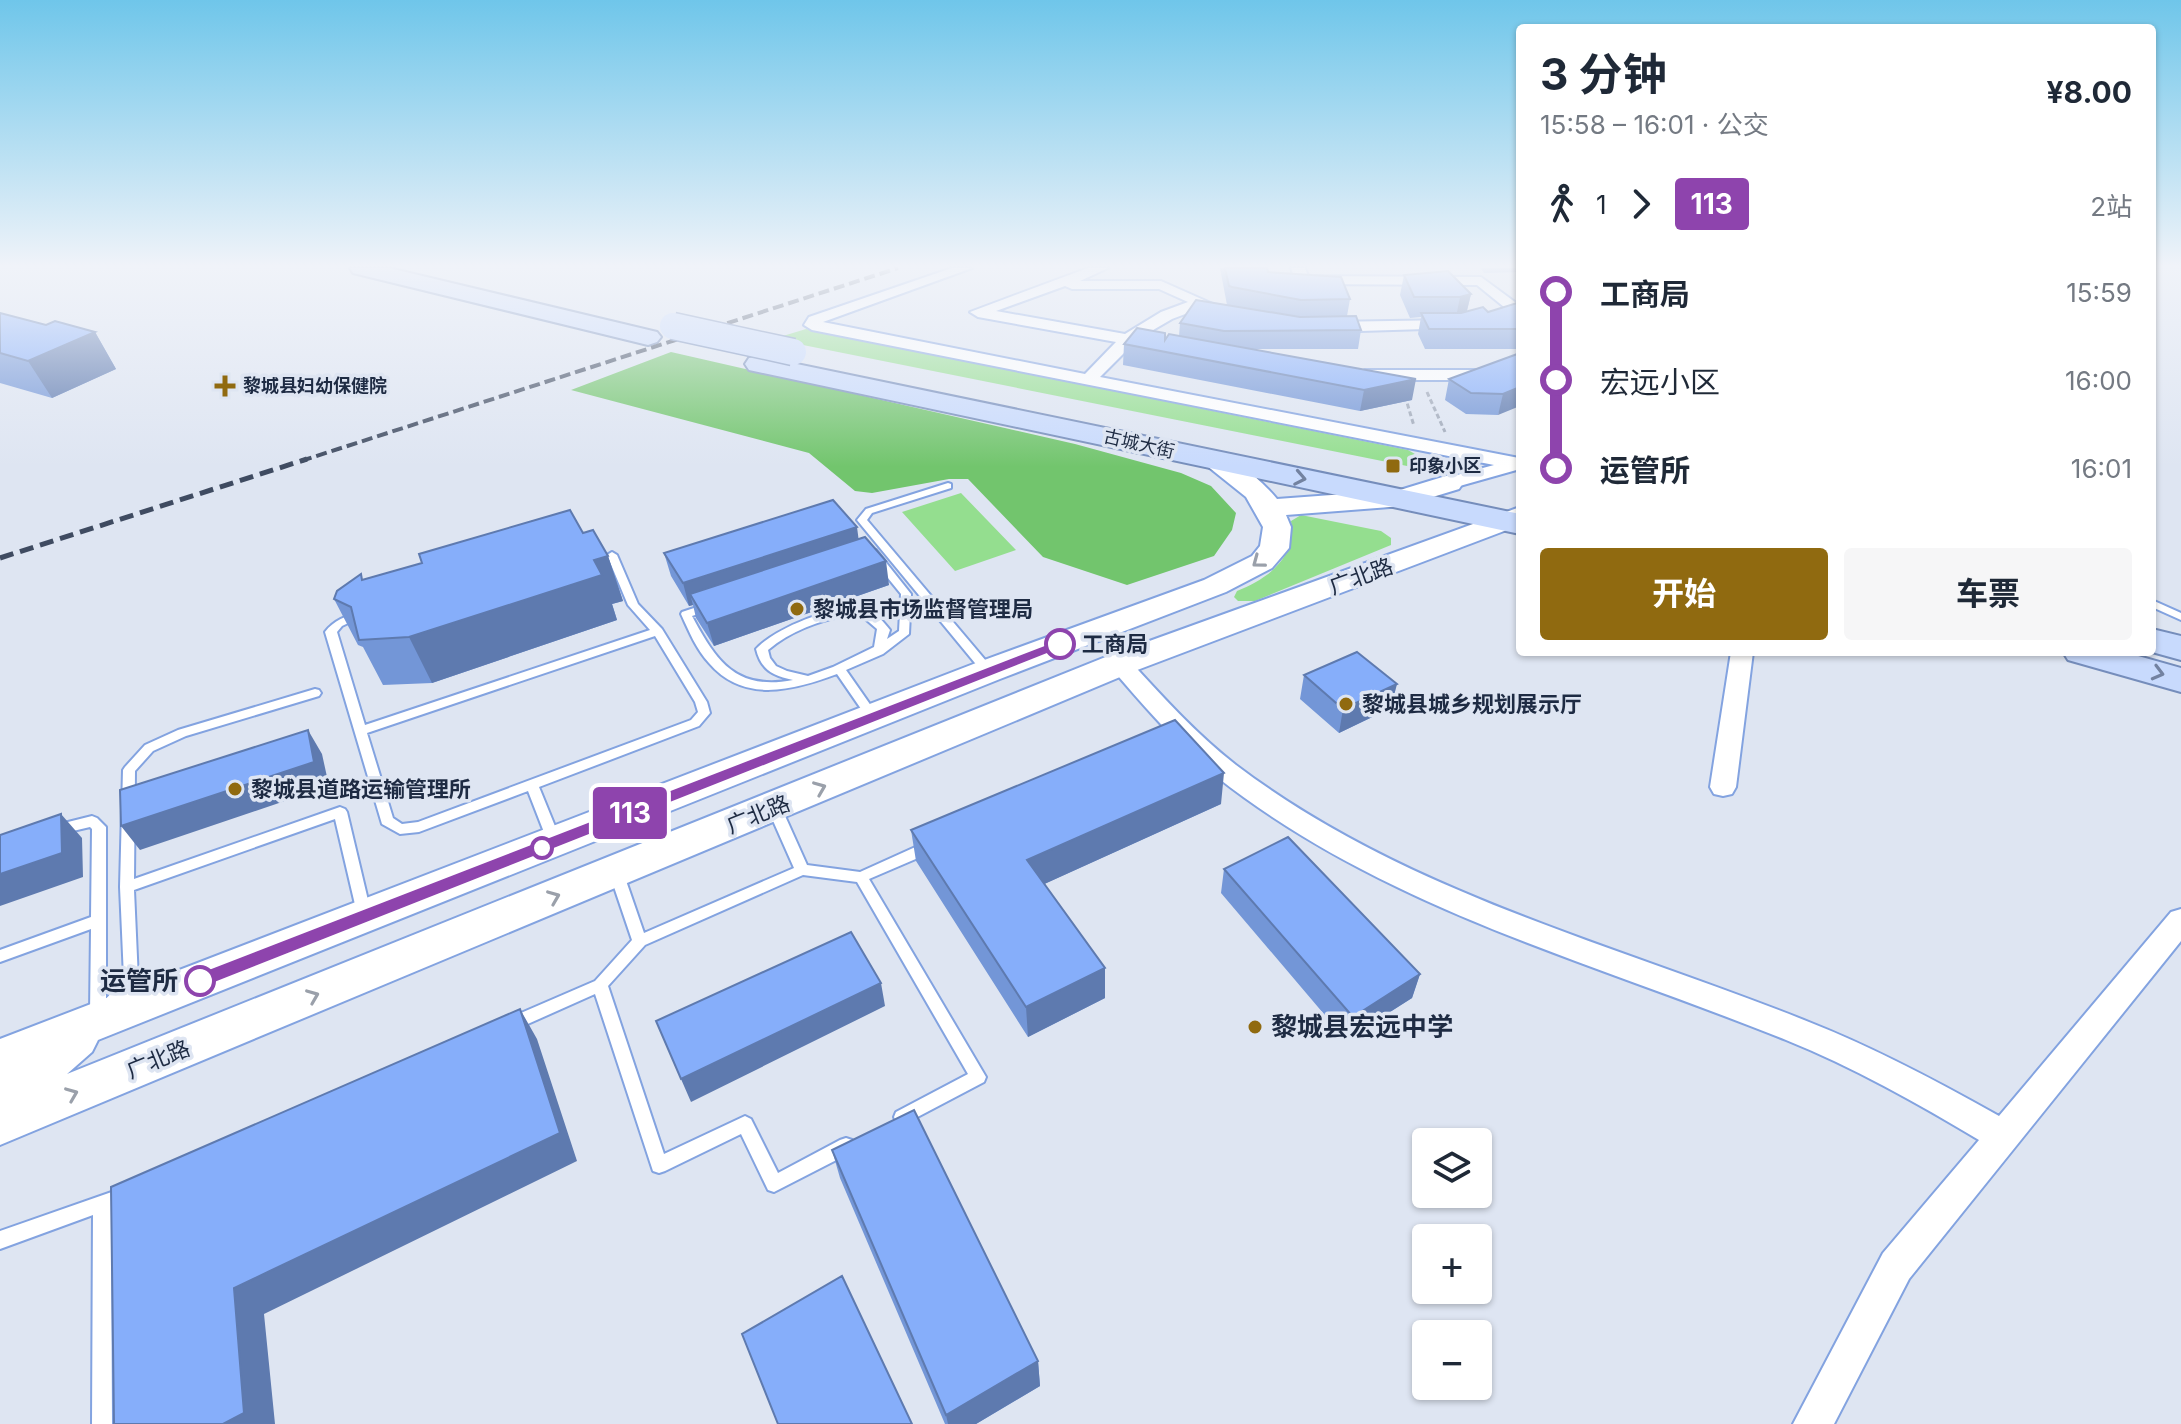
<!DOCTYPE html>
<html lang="zh">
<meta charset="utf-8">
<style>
body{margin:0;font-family:Inter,"Noto Sans SC",sans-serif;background:#f6f6f7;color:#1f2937;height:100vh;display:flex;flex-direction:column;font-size:30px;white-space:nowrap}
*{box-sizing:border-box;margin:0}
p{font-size:26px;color:#747a83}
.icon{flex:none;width:44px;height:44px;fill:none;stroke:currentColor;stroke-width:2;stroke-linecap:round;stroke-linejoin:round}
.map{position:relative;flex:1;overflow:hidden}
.drawer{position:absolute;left:1516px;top:24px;width:640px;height:632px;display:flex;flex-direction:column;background:#fff;border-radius:8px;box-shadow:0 2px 6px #0004}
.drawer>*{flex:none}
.badge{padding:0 16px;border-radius:6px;font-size:28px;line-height:52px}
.controls{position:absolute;left:1412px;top:1128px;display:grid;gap:16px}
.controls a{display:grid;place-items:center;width:80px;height:80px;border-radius:8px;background:#fff;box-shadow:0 2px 6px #0004;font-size:40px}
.map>.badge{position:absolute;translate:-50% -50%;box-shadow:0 0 0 4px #fff}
.legs{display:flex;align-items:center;gap:12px;height:88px;padding:0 24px;font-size:26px}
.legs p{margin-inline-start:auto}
.headline{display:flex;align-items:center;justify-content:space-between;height:136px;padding:0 24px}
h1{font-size:44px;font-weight:700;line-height:60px}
.button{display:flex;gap:16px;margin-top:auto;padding:16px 24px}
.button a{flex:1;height:92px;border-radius:8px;background:#906a10;color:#fff;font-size:32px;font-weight:700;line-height:92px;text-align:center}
.button a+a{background:#f6f6f7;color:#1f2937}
ul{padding:0 24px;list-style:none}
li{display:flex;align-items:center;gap:28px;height:88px;font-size:30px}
li i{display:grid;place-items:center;width:12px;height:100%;margin:0 10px;background:currentColor}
li i::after{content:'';width:20px;height:20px;margin:-10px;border:6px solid;border-radius:50%;background:#fff}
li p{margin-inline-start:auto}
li:first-child i{background:linear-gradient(#0000 50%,currentColor 0)}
li:last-child i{background:linear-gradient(currentColor 50%,#0000 0)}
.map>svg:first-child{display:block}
.green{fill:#94de8f}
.forest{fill:#72c56d}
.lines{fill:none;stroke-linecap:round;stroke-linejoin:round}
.lane-casing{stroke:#83a3e0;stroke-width:4}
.street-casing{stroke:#83a3e0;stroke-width:4}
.secondary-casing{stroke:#83a3e0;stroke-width:4}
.primary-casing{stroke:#758dbb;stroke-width:4}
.path{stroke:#9fa8b8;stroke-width:3;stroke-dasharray:5 3;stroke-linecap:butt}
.lane{fill:#fff;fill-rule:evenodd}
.street{fill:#fff;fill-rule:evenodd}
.secondary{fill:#fff;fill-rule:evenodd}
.primary{fill:#c8dafd;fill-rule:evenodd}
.rail-far1{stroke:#3f4b61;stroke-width:4;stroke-dasharray:11 5;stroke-linecap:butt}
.rail{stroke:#3f4b61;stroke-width:5;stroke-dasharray:14 7;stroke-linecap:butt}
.primary-bridge-casing{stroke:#758dbb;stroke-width:29;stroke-linecap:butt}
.primary-bridge{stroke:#c8dafd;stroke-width:26}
.wall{fill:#7396d7}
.shaded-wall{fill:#5e7aaf}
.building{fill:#86aefa;stroke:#5e7aaf;stroke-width:2}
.oneway{stroke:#7382a0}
.oneway2{stroke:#9aa0aa}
.line-1{fill:#8e44ad;stroke:#fff;stroke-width:2}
.poi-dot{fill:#906a10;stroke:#dee5f2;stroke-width:3}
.stop-1-dot{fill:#fff;stroke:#8e44ad;stroke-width:4}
.labels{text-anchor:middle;stroke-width:7;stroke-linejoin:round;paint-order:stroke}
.far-poi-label{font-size:18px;font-weight:bold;fill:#1e2b43;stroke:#dee5f2;text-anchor:start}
.far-street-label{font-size:18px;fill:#1e2b43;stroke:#dee5f2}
.street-label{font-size:22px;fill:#1e2b43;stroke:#dee5f2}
.poi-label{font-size:22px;font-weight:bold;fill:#1e2b43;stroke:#dee5f2;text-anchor:start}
.stop-label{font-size:22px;font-weight:bold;fill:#1e2b43;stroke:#dee5f2;text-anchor:start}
.near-stop-label{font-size:26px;font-weight:bold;fill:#1e2b43;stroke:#dee5f2;text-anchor:end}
.near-poi-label{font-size:26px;font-weight:bold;fill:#1e2b43;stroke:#dee5f2;text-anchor:start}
</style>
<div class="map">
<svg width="2181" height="1424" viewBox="0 0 2181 1424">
<rect width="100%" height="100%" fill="#dee5f2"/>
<path class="green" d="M806 329 1408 450 1422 458 1427 470 773 339Z
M961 493 1016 550 955 571 902 512Z
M1301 515 1381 531 1391 538V545L1255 601H1238L1234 597 1237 591C1267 579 1297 558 1291 521Z"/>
<path class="forest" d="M671 352 1075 444 1181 473 1211 486 1236 513 1232 530 1214 556 1127 585 1043 557 968 479H949L872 493 855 491 809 453 571 390Z"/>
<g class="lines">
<g class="lane-casing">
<path id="lane" d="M948 483 951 484V488L872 513 867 520 992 668 994 671 988 675 984 674 857 520 866 509Z
M872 549 876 550 911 594 909 634 883 654 846 670 876 713 878 716 876 719H868L837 674C794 690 744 704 709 663 696 649 689 631 681 614L682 612ZM870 556 901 594 899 631 887 639 890 630C883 621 877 614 866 610 838 602 775 628 756 649 761 670 773 676 793 680 736 691 716 661 692 616ZM849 615 863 617 877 629 874 647 833 667 808 676 787 671 776 666 770 658 768 650C790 631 821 620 849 615Z
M612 552 617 555 638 604 662 629 707 702 710 713 699 726 539 787 561 841 559 845H549L528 791 419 832 400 834 382 824 325 632C334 620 346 616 360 612L365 615 342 626 337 632 365 725 650 630 628 605 607 555ZM655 636 695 702 698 712 691 720 418 822 402 824 393 818 367 733Z
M2152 600 2181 613V620L2152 607Z
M315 689 319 690 321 693 319 696 186 736 153 751 135 771 134 879 340 807 345 809 347 812 371 913 369 917 364 919 359 917 357 913 335 819 134 890 138 980 115 1010 110 1011 106 1010 103 1019 98 1021 93 1019 90 1014 91 929 0 962V950L91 917 92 829 90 827 56 835 51 834 49 830 51 826 56 825 92 816 97 818 106 827V999L124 978 120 887 123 770 125 767 145 745 178 730Z
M774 802 779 804 781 807 807 865 860 872 922 844 927 843 932 844 934 848 932 852 869 879 986 1077 984 1082 908 1122 902 1125 896 1122 894 1117 896 1112 968 1074 857 882 803 875 645 945 608 986 664 1154 745 1116 751 1119 778 1173 840 1140 846 1138 852 1140 854 1146 852 1152 774 1192 768 1190 741 1134 665 1171 659 1173 653 1171 595 994 512 1031 507 1029 504 1024 507 1019 595 981 632 940 609 872 611 868 616 867 621 868 623 872 644 933 794 868 767 807 769 804Z
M126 1187 132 1189 135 1195 132 1201 111 1209 112 1424H92L93 1215 0 1249V1231Z"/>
</g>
<g class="street-casing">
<path id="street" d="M952 268H972L823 322 1085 374 1116 342 978 317 970 312 1088 268H1108L1080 281H1161L1233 313 1225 318 1201 308 1172 319 1141 337 1164 342V348L1132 345 1100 377 1519 458 1520 469 1449 489 1439 483 1442 479 1494 465 812 330 804 325 809 317ZM1065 286 1072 289H1159L1188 302 1161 312 1125 334 996 311Z
M1291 268H1305L1308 276 1481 277 1519 305 1520 310 1509 311 1477 285 1302 284 1295 280Z
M1452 320 1458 322V328L1328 332 1320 327 1328 322Z
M1520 357V367L1480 380H1365L1357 375 1365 370H1479Z
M1731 652H1753L1736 787 1732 794 1723 796 1714 794 1710 787Z
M1120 656 1128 659C1162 696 1196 734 1236 765 1406 894 1615 944 1809 1022 1875 1048 1937 1081 1999 1116L2171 912 2181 909V941L1909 1279 1834 1424H1793L1883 1253 1979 1140C1917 1103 1853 1067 1786 1040 1593 962 1384 909 1217 777 1178 746 1145 707 1112 669L1109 664 1112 659Z"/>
</g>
<g class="secondary-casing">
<path id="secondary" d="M1214 453C1237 459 1262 481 1277 499L1400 490 1449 475 1459 477 1463 483 1459 489 1403 506 1286 515 1291 527 1289 548 1284 554 1272 568 1226 592 1000 679 98 1040 92 1052 67 1074 1108 656 1520 507V525L1132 672 0 1145V1039L976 663 1204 580 1252 556 1260 546 1263 527 1246 497 1201 461 1205 455Z"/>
</g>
<g class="primary-casing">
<path id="primary" d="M350 268H389L657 332 661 337 657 342 648 345 353 273Z
M758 356 1520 514V534L749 370 745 364 749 358Z
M2152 629 2181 636V660L2152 652Z
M2063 652H2124L2181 668V692L2068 660Z"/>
</g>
<path class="path" d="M1427 392 1445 432
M1405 396 1414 426"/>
<use href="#lane" class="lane"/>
<use href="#street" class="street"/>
<use href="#secondary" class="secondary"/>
<use href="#primary" class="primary"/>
<path class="rail-far1" d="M301 461 898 268"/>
<path class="rail" d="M0 558 307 459"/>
<g class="primary-bridge-casing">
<path id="primary-bridge" d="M673 326 793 352"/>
</g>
<use href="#primary-bridge" class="primary-bridge"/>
</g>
<path class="wall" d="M1220 268H1267L1268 272 1350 299 1347 316 1361 330 1358 349H1251L1412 400 1360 411 1123 365 1124 344 1165 340 1179 336 1180 323 1227 305Z
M1481 268H1520V272L1484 273Z
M1404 275 1471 294 1467 311 1488 312 1520 302V349H1425L1418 334 1421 317 1410 318 1400 295Z
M0 313 46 325 95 332 116 369 52 398 0 383Z
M1520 353 1498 415 1466 414 1445 400 1449 379Z
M583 533 608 556 623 601 612 604 617 620 432 683 383 685 363 647 358 645 334 599 364 580 422 563Z
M858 539 889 585 714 646 696 618 693 605 689 606 671 576 664 553Z
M1304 675 1391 708 1339 733 1300 699Z
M1221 804 1044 884 1105 998 1028 1037 916 861 911 830Z
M1224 869 1420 974 1412 998 1346 1040 1221 893Z
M832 1150 1038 1361 1040 1386 976 1424H945L840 1178Z"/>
<path class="shaded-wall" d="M1471 294 1466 314 1456 317 1460 297Z
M95 332 116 369 52 398 28 361Z
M1416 379 1412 400 1360 411 1364 390Z
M1520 387V406L1498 415 1503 394Z
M857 527 860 550 690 594 693 605 689 606 683 583Z
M608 556 623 601 612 604 617 620 432 683 409 637 594 560Z
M886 561 889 585 714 646 707 623Z
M1397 684 1391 708 1339 733 1343 709Z
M308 730 322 754 329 786 140 850 121 826Z
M1224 773 1221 804 1029 891 1027 860Z
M61 814 82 838 83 877 0 906V874Z
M1105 968V998L1028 1037 1026 1007Z
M1420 974 1412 998 1346 1040 1353 1017Z
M881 983 885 1006 691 1102 681 1079Z
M520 1009 537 1039 577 1161 264 1314 275 1424H223L234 1288Z
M1038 1361 1040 1386 976 1424H948L946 1415Z"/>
<path class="building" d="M1225 268H1267L1268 272 1341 277 1350 299 1301 300 1232 287 1229 286Z
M1448 271 1471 294 1460 297H1414L1404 275Z
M1196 300 1300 317 1356 316 1361 330 1224 331 1180 323Z
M1520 302V329H1429L1421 313H1461L1483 307 1488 312Z
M0 313 46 325 55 321 95 332 28 361 0 353Z
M1137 328 1165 333V340L1169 334 1416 379 1364 390 1124 344Z
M1520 353V387L1503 394 1471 393 1449 379Z
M833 500 857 527 683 583 664 553Z
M570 510 583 533 593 530 608 556 594 560 602 575 409 637 359 640 351 607 334 599 337 591 361 574 362 580 422 563 419 554Z
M865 537 886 561 707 623 690 594Z
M1357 652 1397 684 1343 709 1304 675Z
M1175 720 1224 773 1027 860 1105 968 1026 1007 911 830Z
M308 730 314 762 121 826 120 790Z
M61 814 62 853 0 874V835Z
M1288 837 1420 974 1353 1017 1224 869Z
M851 932 881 983 681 1079 656 1021Z
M520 1009 560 1133 234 1288 244 1413 223 1424H114L111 1187Z
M914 1110 1038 1361 946 1415 832 1150Z
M842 1276 912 1424H778L742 1334Z"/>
<defs><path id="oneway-chevron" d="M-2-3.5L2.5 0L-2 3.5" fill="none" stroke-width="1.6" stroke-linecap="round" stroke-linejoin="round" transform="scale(2)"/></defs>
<g class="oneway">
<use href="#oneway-chevron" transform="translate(1300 478) rotate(11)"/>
<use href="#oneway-chevron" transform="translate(2158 673) rotate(15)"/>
</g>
<g class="oneway2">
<use href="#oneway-chevron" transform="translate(1258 562) rotate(143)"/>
<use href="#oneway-chevron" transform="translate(820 788) rotate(-22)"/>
<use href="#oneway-chevron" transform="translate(554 897) rotate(-22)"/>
<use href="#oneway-chevron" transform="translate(313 996) rotate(-22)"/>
<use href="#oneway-chevron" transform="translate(72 1094) rotate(-22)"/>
</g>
<linearGradient id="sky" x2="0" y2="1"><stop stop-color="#6fc6ea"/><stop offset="0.57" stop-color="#f0f3f9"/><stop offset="1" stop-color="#f0f3f9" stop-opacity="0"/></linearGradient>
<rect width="2181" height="467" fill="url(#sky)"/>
<path class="line-1" d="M1060 639 1065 641V647L207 986H193L190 981 193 975Z"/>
<g class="poi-dot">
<path d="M221 374h8v8h8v8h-8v8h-8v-8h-8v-8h8z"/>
<rect x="1385" y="458" width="16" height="16" rx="4"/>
<circle cx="797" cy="609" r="8"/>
<circle cx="1346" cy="704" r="8"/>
<circle cx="235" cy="789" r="8"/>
<circle cx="1255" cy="1027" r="8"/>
</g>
<g class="stop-1-dot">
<circle cx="1060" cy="644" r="14"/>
<circle cx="542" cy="848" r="10"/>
<circle cx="200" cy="981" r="14"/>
</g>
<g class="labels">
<g class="far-poi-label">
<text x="243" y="392">黎城县妇幼保健院</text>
<text x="1409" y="472">印象小区</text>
</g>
<g class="far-street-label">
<text transform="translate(1139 444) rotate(13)" y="6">古城大街</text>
</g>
<g class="street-label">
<text transform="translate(1361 576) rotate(-20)" y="8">广北路</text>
<text transform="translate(758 814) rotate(-22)" y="8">广北路</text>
<text transform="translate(158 1059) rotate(-22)" y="8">广北路</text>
</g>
<g class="poi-label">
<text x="813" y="617">黎城县市场监督管理局</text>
<text x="1362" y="712">黎城县城乡规划展示厅</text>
<text x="251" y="797">黎城县道路运输管理所</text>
</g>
<g class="stop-label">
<text x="1082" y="652">工商局</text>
</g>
<g class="near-stop-label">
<text x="178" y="990">运管所</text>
</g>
<g class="near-poi-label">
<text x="1271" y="1036">黎城县宏远中学</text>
</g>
</g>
</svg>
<div class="controls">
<a><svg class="icon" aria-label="layers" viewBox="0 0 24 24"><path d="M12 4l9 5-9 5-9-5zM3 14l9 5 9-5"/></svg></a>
<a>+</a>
<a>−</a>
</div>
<b class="badge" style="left:630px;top:813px;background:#8e44ad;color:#fff">113</b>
<section class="drawer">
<div class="headline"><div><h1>3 分钟</h1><p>15:58 – 16:01 · 公交</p></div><b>¥8.00</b></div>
<div class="legs"><svg class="icon" aria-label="walk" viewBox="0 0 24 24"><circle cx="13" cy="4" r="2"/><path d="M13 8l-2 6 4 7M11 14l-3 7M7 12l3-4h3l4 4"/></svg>1<svg class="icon" aria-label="forward" viewBox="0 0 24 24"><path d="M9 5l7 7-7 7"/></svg><b class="badge" style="background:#8e44ad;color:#fff">113</b><p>2站</p></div>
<ul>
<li><i style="color:#8e44ad"></i><b>工商局</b><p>15:59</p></li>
<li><i style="color:#8e44ad"></i><span>宏远小区</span><p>16:00</p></li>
<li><i style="color:#8e44ad"></i><b>运管所</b><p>16:01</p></li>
</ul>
<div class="button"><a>开始</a><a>车票</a></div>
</section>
</div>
